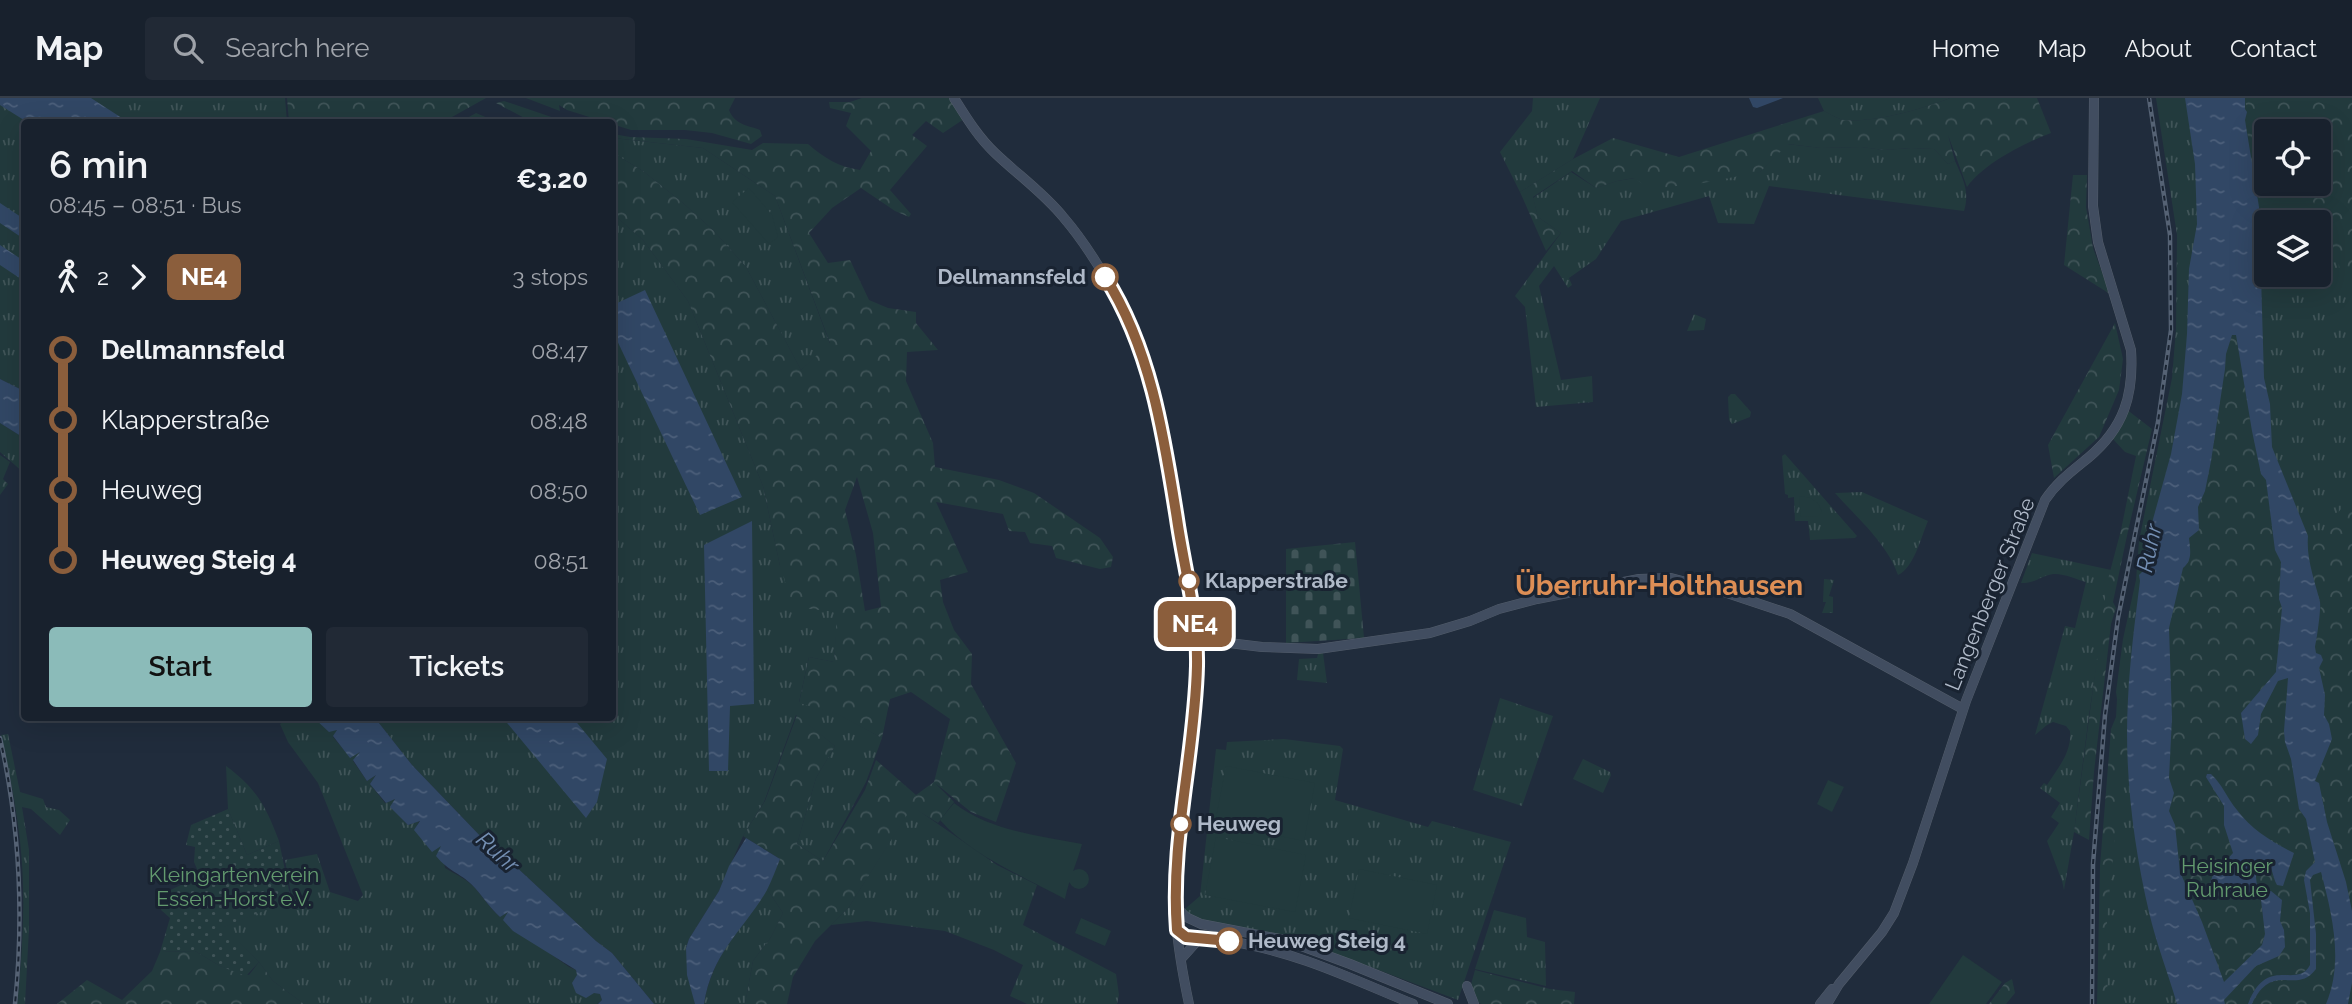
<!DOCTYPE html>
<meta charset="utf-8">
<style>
body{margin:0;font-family:Raleway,sans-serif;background:#212935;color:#f1f3f6;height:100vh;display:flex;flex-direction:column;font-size:26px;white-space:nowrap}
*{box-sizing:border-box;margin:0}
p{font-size:23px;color:#9fa3aa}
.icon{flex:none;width:38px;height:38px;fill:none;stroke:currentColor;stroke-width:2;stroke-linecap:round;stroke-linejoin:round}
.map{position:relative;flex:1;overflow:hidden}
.sheet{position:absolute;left:21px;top:21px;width:595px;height:602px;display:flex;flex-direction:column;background:#18212d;border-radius:7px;box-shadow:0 7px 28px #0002,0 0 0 2px #363e49}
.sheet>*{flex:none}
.badge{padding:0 14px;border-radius:10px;font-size:24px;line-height:46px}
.tools{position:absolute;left:2254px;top:21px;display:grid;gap:14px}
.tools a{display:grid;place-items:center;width:77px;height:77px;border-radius:7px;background:#18212d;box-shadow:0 7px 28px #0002,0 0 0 2px #363e49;font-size:35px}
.map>.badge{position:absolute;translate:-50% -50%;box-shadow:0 0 0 4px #fff}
.legs{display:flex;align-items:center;gap:10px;height:77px;padding:0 28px;font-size:23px}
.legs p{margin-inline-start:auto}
.head{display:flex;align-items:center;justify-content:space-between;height:119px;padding:0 28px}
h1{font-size:38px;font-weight:600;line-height:52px}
.cta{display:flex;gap:14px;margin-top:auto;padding:14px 28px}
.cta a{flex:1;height:80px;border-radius:7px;background:#8bbbb9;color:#111;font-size:28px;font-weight:600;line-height:80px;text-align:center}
.cta a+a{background:#212935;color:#f1f3f6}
ul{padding:0 28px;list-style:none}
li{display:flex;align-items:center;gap:24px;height:70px;font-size:26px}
li i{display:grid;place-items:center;width:10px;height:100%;margin:0 9px;background:currentColor}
li i::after{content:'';width:18px;height:18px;margin:-9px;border:5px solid;border-radius:50%;background:#18212d}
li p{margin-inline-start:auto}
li:first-child i{background:linear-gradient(#0000 50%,currentColor 0)}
li:last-child i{background:linear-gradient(currentColor 50%,#0000 0)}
header{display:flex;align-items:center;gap:42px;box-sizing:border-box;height:98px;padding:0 35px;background:#18212d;border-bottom:2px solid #363e49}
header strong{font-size:33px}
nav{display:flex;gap:38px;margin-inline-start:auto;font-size:24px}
.search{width:490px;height:63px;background:#212935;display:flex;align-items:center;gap:18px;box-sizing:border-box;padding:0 24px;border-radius:7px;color:#9fa3aa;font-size:26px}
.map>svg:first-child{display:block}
.grass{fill:url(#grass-tufts);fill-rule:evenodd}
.forest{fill:url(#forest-crowns);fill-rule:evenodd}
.cemetery{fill:url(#cemetery-stones)}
.garden{fill:url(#garden-dots)}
.pitch{fill:#223a3d}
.water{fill:url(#water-ripples)}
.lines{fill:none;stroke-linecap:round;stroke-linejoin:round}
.secondary-casing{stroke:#525c6a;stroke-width:10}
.secondary{stroke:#414d60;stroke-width:9}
.rail-casing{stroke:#556274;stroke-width:4.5}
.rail{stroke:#192331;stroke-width:2;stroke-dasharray:5;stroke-linecap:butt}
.line-1-casing{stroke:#fff;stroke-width:16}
.line-1{stroke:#8b5e3c;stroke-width:10}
.stop-1-dot{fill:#fff;stroke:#8b5e3c;stroke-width:3.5}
.labels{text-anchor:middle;stroke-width:6;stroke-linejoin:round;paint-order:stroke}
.stop-label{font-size:21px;font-weight:bold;fill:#afb9c8;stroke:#192331;text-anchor:start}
.street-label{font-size:21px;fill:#afb9c8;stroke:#192331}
.park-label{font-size:21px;fill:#639b6f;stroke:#192331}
.water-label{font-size:23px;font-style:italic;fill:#748fb3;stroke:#192331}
.district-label{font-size:28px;font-weight:bold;fill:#dd8e55;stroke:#192331}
</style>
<header>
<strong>Map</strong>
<div class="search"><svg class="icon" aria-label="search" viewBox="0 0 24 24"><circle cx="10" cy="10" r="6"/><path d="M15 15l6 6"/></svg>Search here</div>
<nav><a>Home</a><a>Map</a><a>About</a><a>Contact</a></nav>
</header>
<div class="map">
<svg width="2352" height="906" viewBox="0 0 2352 906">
<defs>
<pattern id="grass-tufts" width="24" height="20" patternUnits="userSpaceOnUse" patternTransform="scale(1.75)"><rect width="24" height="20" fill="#223a3d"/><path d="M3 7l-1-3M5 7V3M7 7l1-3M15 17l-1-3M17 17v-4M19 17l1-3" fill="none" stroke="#405458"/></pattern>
<pattern id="forest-crowns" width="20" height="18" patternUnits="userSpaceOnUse" patternTransform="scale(1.75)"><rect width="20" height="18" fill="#223a3d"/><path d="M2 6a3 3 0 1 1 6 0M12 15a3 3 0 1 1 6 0" fill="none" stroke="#405458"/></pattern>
<pattern id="cemetery-stones" width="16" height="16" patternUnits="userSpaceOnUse" patternTransform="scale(1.75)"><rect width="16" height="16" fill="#223a3d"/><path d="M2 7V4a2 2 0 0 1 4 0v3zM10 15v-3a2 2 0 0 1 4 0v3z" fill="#405458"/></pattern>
<pattern id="garden-dots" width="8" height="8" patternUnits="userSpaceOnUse" patternTransform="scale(1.75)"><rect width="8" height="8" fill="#223a3d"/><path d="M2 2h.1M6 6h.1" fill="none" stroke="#405458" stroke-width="1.8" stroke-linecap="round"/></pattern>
<pattern id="water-ripples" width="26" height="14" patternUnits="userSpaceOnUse" patternTransform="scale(1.75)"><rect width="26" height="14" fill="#314765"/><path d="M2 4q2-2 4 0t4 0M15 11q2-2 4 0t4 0" fill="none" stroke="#4c5f7a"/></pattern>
</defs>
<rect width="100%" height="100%" fill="#202c3c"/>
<path class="grass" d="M0 0H285L287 24H24V293L0 281Z
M1533 0H1600L1573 61 1520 94 1500 54 1532 13Z
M1818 0H1950C1923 11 1873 25 1844 22 1838 21 1830 16 1824 13Z
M2156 0H2352V906H2099L2120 601H2117L2116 594 2123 541 2136 482 2139 443 2172 280 2176 231 2177 137ZM2266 33H2319V86H2266ZM2266 124H2319V177H2266Z
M613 40 703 50 775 98 830 246 801 272 746 169 714 133 683 105 643 73 613 55Z
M1787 46 1821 50 1861 49 1884 52 1911 50 1934 51 1948 66 1955 63C1963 81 1970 93 1964 113L1769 88 1754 126 1718 125 1709 98 1621 123 1596 161 1569 180 1572 187 1568 190 1554 168 1539 188 1561 282 1592 278 1593 304 1536 309 1525 209 1515 198 1561 135 1538 119 1533 100 1571 74 1596 90 1617 83 1635 80 1760 74Z
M613 116 643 142 688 203 763 388 780 468 838 512 834 564 809 559 799 604 838 616 882 640 866 684 823 763 797 746 816 680 835 648 796 617 764 704 743 738 719 793 689 841 686 850 695 906H654L612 855 596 843 497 751 485 743 412 667 375 620H612Z
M1694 216 1706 221 1704 232 1687 233Z
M1731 296H1735L1751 314 1750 319 1732 326 1729 322 1728 299Z
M0 325 24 340V375L0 354Z
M1785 356 1857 438 1855 440 1810 442 1808 423H1795L1794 399 1788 400V397L1785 396 1782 358Z
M1862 394 1928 423C1921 439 1914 470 1898 477 1887 445 1857 420 1835 395Z
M2032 455 2111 472 2089 617 2074 734 2064 792 2062 783 2047 743 2059 725 2051 719 2060 705 2040 690 2044 685 2047 687C2058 670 2072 654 2070 633L2066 628 2053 624 2047 627 2035 637 2065 528 2075 530 2086 484C2076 481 2063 475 2053 476 2040 478 2037 485 2021 485Z
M1824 481 1834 482 1829 498 1833 499V515H1822L1826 504H1823Z
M1323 555 1327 585 1297 582 1299 561 1317 560 1318 556Z
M1500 600 1553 618 1522 708 1473 692Z
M289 620H314L317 623 337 632 333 639 350 659 360 654 353 663 367 683 376 677 370 686 385 705 395 701 391 709 408 727 419 723 415 732 441 748 445 770C455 776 466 781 474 789 483 799 490 810 500 819L507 814 513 833 528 840 569 869 576 872C578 882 591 894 600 896L602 902 597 906H304L273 883 259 864 223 829 292 801 285 762 317 756 330 794 358 803 363 797 318 685 288 644 280 626Z
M8 636 20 694 43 701 46 709 59 712 70 722 60 737 31 711 22 709 29 752V831L25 906H17C23 852 26 797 20 743 16 707 9 672 1 637Z
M1284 641 1340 648 1343 651 1335 702 1428 729 1432 723 1511 744 1458 902 1339 857 1199 821 1190 818 1185 811 1200 798 1216 651 1226 652 1227 644Z
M1583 661 1610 674 1611 677 1603 695 1573 681Z
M226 668C256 690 266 708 279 743L247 757 228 711Z
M912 708 997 767 1037 787 1023 827 1116 876 1119 897 1117 906H1027L1010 898 1023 867 994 852 945 833 867 823 831 827 849 809Z
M767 791 783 815 771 839 753 863 745 906H704C711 861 741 827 767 791Z
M1494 812 1526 820 1527 839 1545 844 1546 888 1475 871Z"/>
<path class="forest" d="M287 0H486L443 24H289Z
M526 0H735L729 12C735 27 747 27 760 32L762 38 751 46 712 35 685 32H631L567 12 559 7 560 13Z
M862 0H950L964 21 943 35 926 23 912 37 927 48 890 92 911 116 909 119 895 113 861 90 832 110 809 135 828 165 850 162 869 202 888 210 916 214V225L938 252 907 254 906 283 933 345 935 369 999 382 1034 395 1100 440 1113 459 1111 469 1100 471 1056 460 1052 448 1030 445 1025 434 1009 433 1003 416 936 404 968 474 940 482 943 504 954 532 972 556 971 586 1016 665 996 724 971 714 935 685 954 704 938 725 912 709 849 809 815 843 793 879 787 906H745L753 863 771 839 783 815 767 791 780 761 743 738 765 703 797 617 835 648 816 680 797 746 823 763 865 692 876 662 916 697 934 684 950 621 911 594 890 601 882 640 837 616 799 605 809 559 834 564 837 514 793 509 780 468 763 388 688 203 643 142 613 116V55L643 73 683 105 714 133 746 169 801 272 830 245 775 98 703 50 614 40 613 36 630 39 686 41 752 52 763 45 808 46C824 60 839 69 860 72L871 53 846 28 851 15 830 10 829 4H850ZM857 379 873 435 881 509 865 513 856 457 845 412Z
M1950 0H2037L2051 35C2024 45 1983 66 1967 89L1948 37 1955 63 1948 66 1934 51 1911 50 1884 52 1861 49 1821 50 1788 46 1760 74 1703 85 1650 91 1634 80 1617 83 1596 90 1572 73 1533 99 1538 119 1561 135 1546 153 1520 94 1573 61 1613 40 1679 59 1824 13C1830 16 1838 21 1844 22 1873 25 1923 11 1950 0Z
M2245 0H2313L2326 8 2333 6 2336 0H2352V192L2340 174 2339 167 2334 159 2331 128 2314 106 2306 86H2319V33H2266V86H2272L2265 96 2263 84H2256L2245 22 2247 14Z
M504 3 566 24H532L496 5Z
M476 15 497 24H460Z
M2073 77H2087L2086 109 2093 150 2110 196 2064 167Z
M2115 225 2123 261 2119 292 2099 339 2054 380 2048 347Z
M2232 236 2238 238 2240 245C2241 268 2255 368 2266 382L2275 452 2281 464 2279 501 2282 510 2276 574 2241 615 2245 641 2255 642 2261 617 2278 582 2288 580 2284 633 2299 711 2306 721 2315 764 2306 773 2310 815V866C2303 881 2293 874 2280 877 2265 880 2253 892 2248 906H2225L2224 902 2256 868 2279 858 2284 832 2257 788 2255 770 2260 763 2266 762 2271 767 2273 779 2282 788 2294 755 2250 729 2206 680 2224 708V727L2233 755 2213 777 2261 802 2265 836 2262 847 2225 884 2202 824 2180 774 2175 727 2169 712 2172 707 2169 680 2172 620 2169 530 2183 470C2193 462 2190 451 2189 440L2199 431 2198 409 2205 393 2211 363 2225 271 2226 256Z
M2126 311 2152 331 2128 433 2113 504 2116 510 2111 526 2094 674 2089 742 2074 734 2107 485 2121 432 2136 358 2125 354 2112 340Z
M0 357 10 364 3 381 8 386 0 397Z
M2352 401V813C2343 770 2327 729 2319 685L2315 684 2326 653 2329 626 2324 617 2325 597 2315 549 2321 506 2312 480 2307 450 2308 438C2329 439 2335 411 2352 401Z
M2117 601 2127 602 2129 667 2122 669 2116 674 2117 721 2107 818 2106 869 2109 906H2097L2100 768 2111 631 2116 619Z
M2321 774C2329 818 2345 862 2326 906H2252C2271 867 2286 893 2313 875V807L2310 782 2313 777Z
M195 853 220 868 249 877 259 864 273 883 304 906H57L87 882 122 902 152 873 160 854Z
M1475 872 1550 891 1575 894 1574 906H1482L1467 901Z
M2012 881 2015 895 2006 906H1989L2005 885Z"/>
<path class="cemetery" d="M1355 444 1364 540 1286 545V451Z"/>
<path class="garden" d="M228 711 247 757 279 743 291 802 224 829 259 864 246 878 220 868 195 853 160 854 170 820 161 812 166 794 200 778 194 764 195 749 186 747 191 727Z"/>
<path class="pitch" d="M749 90 772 117 778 139 769 146 732 104Z
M1799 398C1811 399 1818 402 1822 414L1818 418 1801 419Z
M1226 668 1315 685 1304 743 1215 725Z
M1828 682 1844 689 1832 714 1817 706Z
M954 705C990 733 1037 737 1082 746 1077 765 1069 781 1065 801 1023 778 972 758 940 722Z
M1216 739 1306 757 1295 814 1205 797Z
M1359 771 1437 787 1427 836 1349 820Z
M1069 781a10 10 0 1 1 20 0a10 10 0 1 1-20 0Z
M1081 820 1111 833 1105 848 1075 835Z
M1963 857 2002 884 1986 906H1929Z"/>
<path class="water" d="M0 0H91L128 24H27L0 7Z
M1749 0H1783L1757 10 1753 9Z
M2185 0H2245V11L2247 14 2245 22 2259 109 2264 280 2270 306 2272 349 2308 438C2306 461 2315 483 2320 504 2321 512 2317 540 2315 549L2316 555 2321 557 2323 562 2319 570 2325 597 2324 617 2329 626 2332 641 2315 683 2319 685 2327 724 2346 784 2352 813V885L2348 906H2326C2344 864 2332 816 2321 774L2313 777 2310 782 2316 836V871C2296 898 2273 862 2252 906H2248C2267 856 2297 892 2310 867V815L2304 782 2306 773 2315 764 2306 721 2299 711 2291 661 2285 644 2284 633 2288 580 2278 583 2261 616 2258 637 2251 646 2245 641 2241 615 2276 574 2282 510 2279 501 2281 464 2275 452 2266 382 2261 376 2252 333 2236 237H2232L2226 256 2225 271 2211 363 2205 393 2198 409 2199 432 2189 440C2190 451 2193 462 2183 470L2169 530 2172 620 2169 680 2174 695 2169 713 2175 727 2180 774 2202 824 2224 884 2262 847 2265 836 2261 802C2245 790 2224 798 2209 787L2213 777 2233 755 2224 727V708L2206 679 2207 676H2211C2222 686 2227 700 2237 712 2252 732 2272 744 2294 755L2283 788 2277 787C2272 778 2273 769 2266 762L2260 763 2255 770 2257 788 2262 793H2271L2282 802 2280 823 2284 832 2285 849 2279 858 2256 868 2224 902 2225 906H2177C2168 875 2156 845 2149 814 2133 745 2124 672 2128 601 2130 561 2135 522 2140 483L2139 477 2143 473 2147 443 2171 356 2182 296 2187 236 2189 171 2197 126 2195 66Z
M0 105 24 121V141L0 125Z
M0 147 24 163V183L0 167Z
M645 192 742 399 700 417 613 234V207Z
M0 281 24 293V340L0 325Z
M752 423 754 606 730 608 728 673H709L704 447Z
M314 620H375L412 667 485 743 497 751 596 843 612 855 654 906H598L602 902 600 896 594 895 586 900 576 895 572 885 577 877 576 872 513 833 503 822 508 814 500 819C490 810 484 800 475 790 463 776 449 774 436 758L441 748 432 754 414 732 420 723 408 727 390 709 395 701 386 705 370 686 376 677 367 683 353 662 360 654 350 660 333 638 337 632 329 634Z
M503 620H573L607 661 597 704 586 720Z
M746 740 780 761C776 771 772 782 767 792 743 833 712 854 704 906H695L687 877 686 850 689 841 719 793 729 768Z"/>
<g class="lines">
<g class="secondary-casing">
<path id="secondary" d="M954 0C966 19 978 39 995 55 1018 77 1044 95 1064 120 1089 149 1109 184 1127 218 1158 281 1165 355 1177 423 1185 471 1199 519 1197 569 1193 654 1172 738 1176 822 1178 850 1183 878 1189 906
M1196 541 1262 549 1318 551 1430 535 1470 523 1499 511 1537 501 1639 481 1671 480 1724 494 1790 516 1963 611
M1176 809 1186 819 1201 826 1285 842 1350 866 1448 906
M1177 832C1192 844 1210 841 1228 843 1295 853 1352 881 1413 906
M1181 861 1199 841
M1467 888 1474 906
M1820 906 1832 891
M1827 906 1839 886 1882 834 1894 815 1913 765 1966 603 2045 402C2057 384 2072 373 2088 360 2124 330 2134 297 2131 252L2098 144 2093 108 2094 0"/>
</g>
<use href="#secondary" class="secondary"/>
<g class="rail-casing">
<path id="rail" d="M0 640C20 729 24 816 15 906
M2092 906 2093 766 2105 617 2118 520 2158 324 2171 232 2170 137 2149 0"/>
</g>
<use href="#rail" class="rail"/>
</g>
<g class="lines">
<g class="line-1-casing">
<path id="line-1" d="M1105 179C1151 251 1164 339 1177 421 1184 470 1198 518 1197 568 1195 656 1170 743 1177 832L1186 839 1229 843"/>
</g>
<use href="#line-1" class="line-1"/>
</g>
<g class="stop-1-dot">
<circle cx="1105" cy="179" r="12"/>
<circle cx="1189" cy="483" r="9"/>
<circle cx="1181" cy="726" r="9"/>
<circle cx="1229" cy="843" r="12"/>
</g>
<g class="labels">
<g class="stop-label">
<text x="1086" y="186" text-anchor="end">Dellmannsfeld</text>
<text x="1205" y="490">Klapperstraße</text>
<text x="1197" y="733">Heuweg</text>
<text x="1248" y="850">Heuweg Steig 4</text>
</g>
<g class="street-label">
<text transform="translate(1990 496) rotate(-68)" y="7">Langenberger Straße</text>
</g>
<g class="park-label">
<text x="2227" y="775">Heisinger<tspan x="2227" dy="24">Ruhraue</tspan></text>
<text x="234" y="784">Kleingartenverein<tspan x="234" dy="24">Essen-Horst e.V.</tspan></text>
</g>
<g class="water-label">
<text transform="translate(2149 450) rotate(-78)" y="8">Ruhr</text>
<text transform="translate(498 754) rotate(42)" y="8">Ruhr</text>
</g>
<g class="district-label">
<text x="1659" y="497">Überruhr-Holthausen</text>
</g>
</g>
</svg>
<div class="tools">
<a><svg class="icon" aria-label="locate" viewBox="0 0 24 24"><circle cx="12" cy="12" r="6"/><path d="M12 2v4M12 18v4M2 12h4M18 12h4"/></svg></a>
<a><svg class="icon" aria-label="layers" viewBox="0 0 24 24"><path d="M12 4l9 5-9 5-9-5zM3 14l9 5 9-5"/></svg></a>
</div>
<b class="badge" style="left:1195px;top:526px;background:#8b5e3c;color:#fff">NE4</b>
<section class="sheet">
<div class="head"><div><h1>6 min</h1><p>08:45 – 08:51 · Bus</p></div><b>€3.20</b></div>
<div class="legs"><svg class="icon" aria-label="walk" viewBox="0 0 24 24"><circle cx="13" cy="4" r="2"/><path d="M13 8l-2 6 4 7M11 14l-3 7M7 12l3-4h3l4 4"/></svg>2<svg class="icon" aria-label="forward" viewBox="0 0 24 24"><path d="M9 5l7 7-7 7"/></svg><b class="badge" style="background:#8b5e3c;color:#fff">NE4</b><p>3 stops</p></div>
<ul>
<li><i style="color:#8b5e3c"></i><b>Dellmannsfeld</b><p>08:47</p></li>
<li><i style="color:#8b5e3c"></i><span>Klapperstraße</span><p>08:48</p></li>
<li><i style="color:#8b5e3c"></i><span>Heuweg</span><p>08:50</p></li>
<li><i style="color:#8b5e3c"></i><b>Heuweg Steig 4</b><p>08:51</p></li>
</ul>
<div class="cta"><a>Start</a><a>Tickets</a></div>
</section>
</div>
